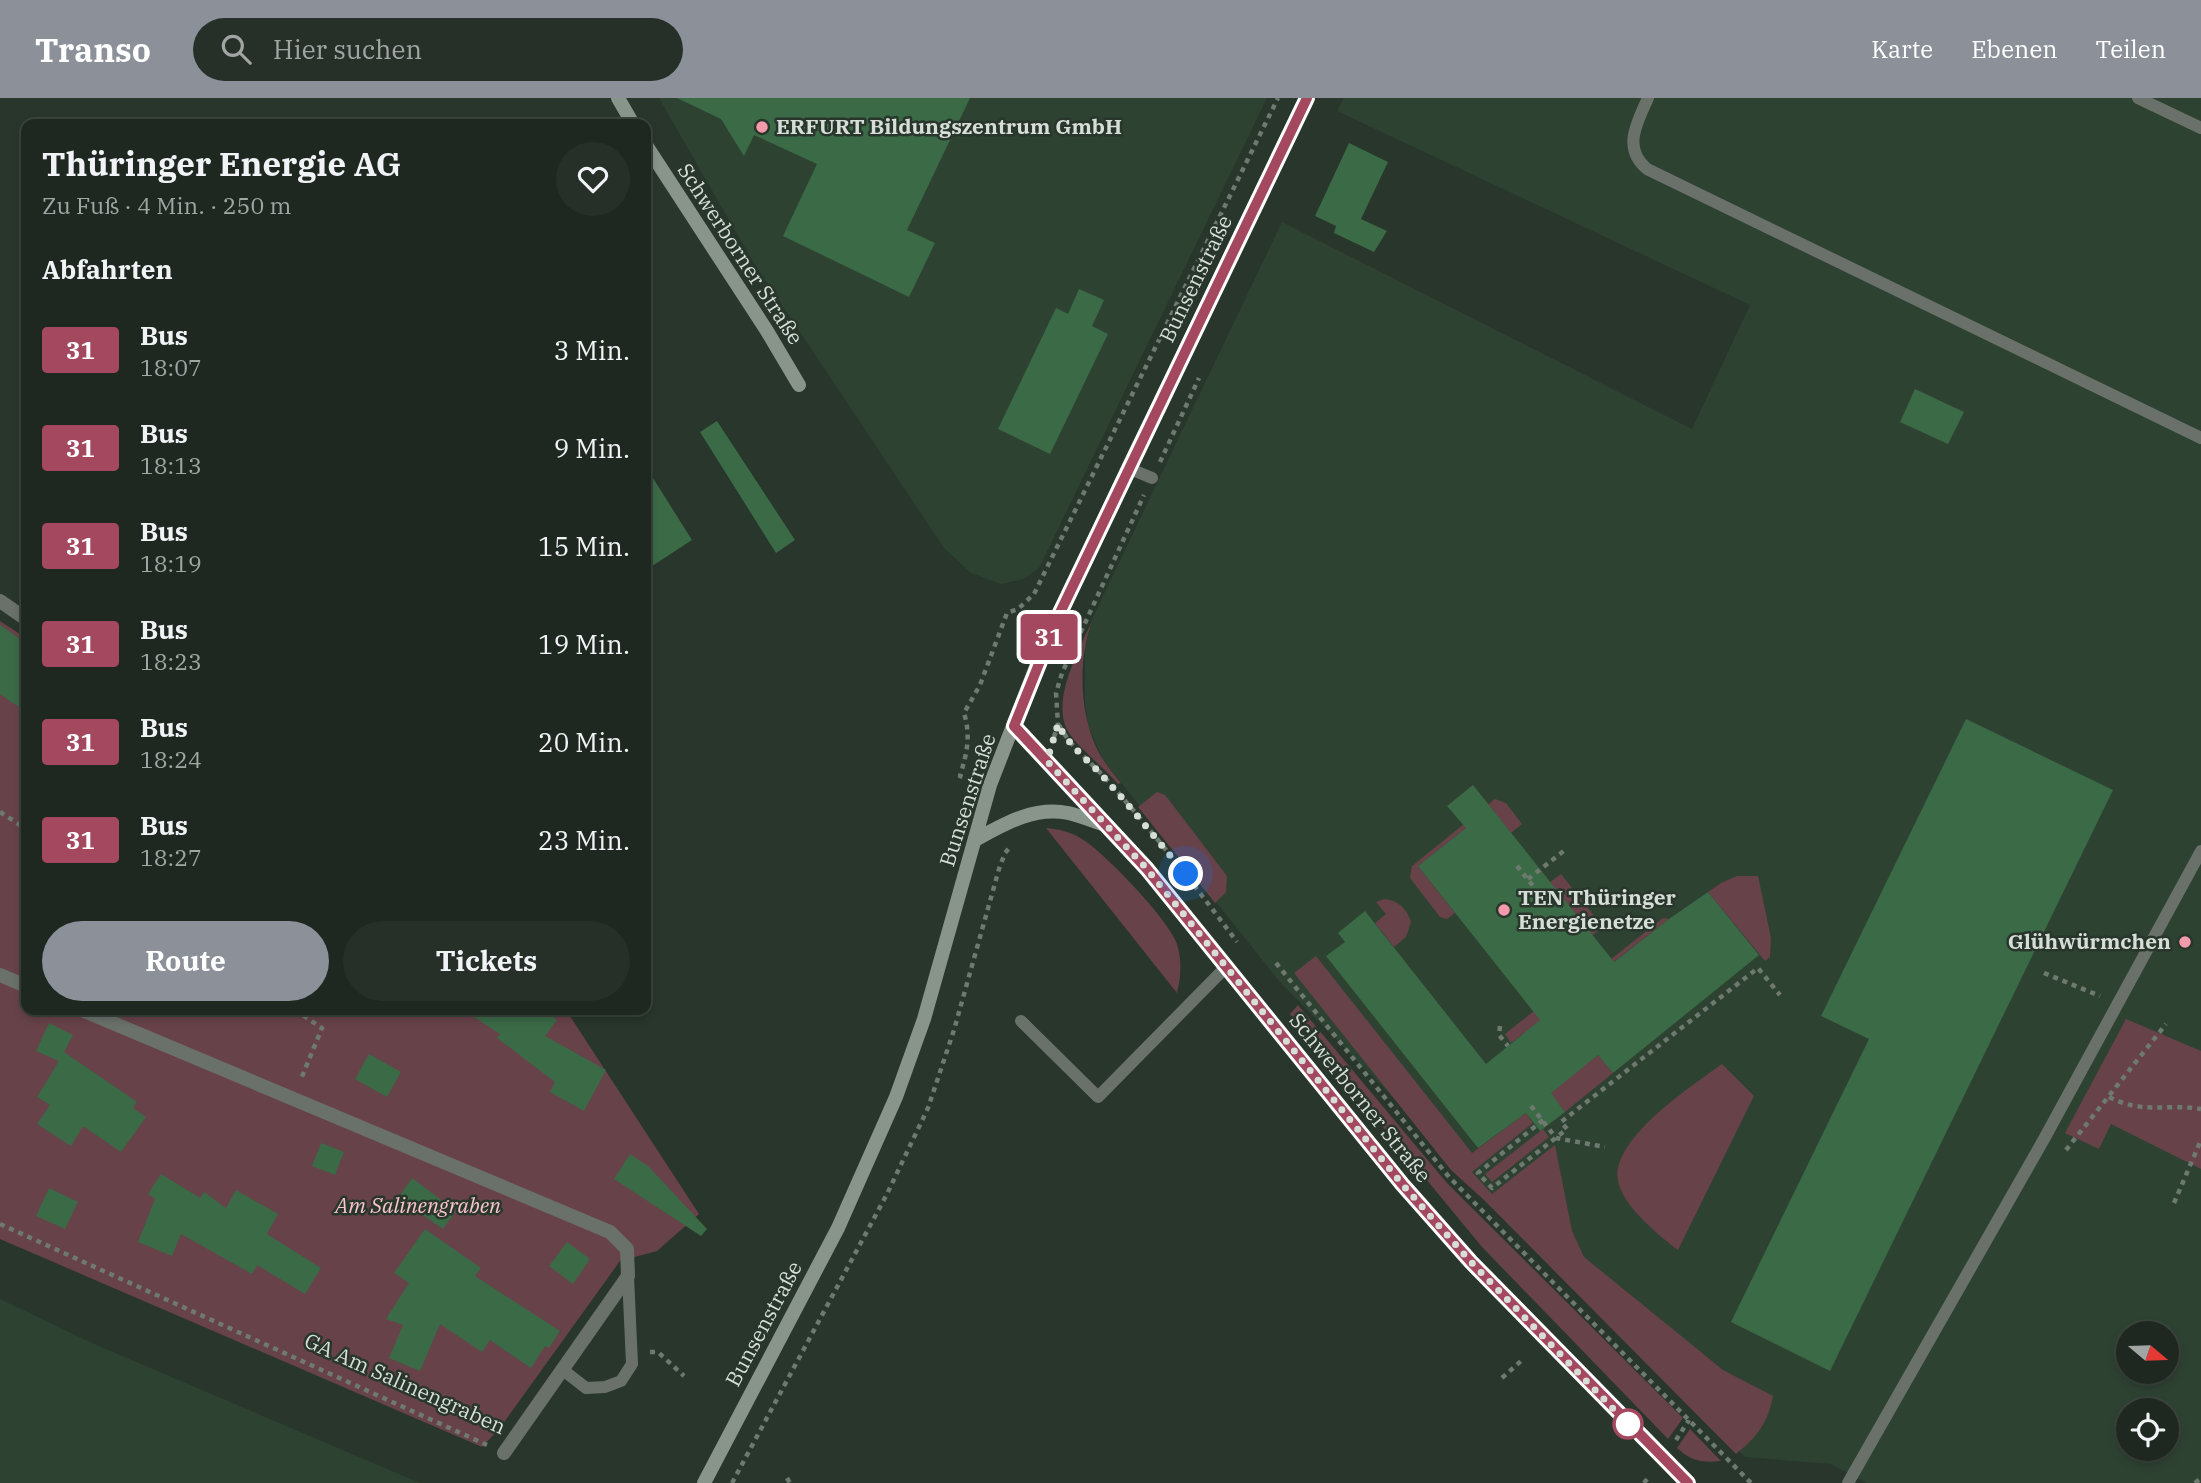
<!DOCTYPE html>
<html lang="de">
<meta charset="utf-8">
<style>
body{margin:0;font-family:"IBM Plex Serif",serif;background:#263029;color:#f1f3f6;height:100vh;display:flex;flex-direction:column;font-size:26px;white-space:nowrap}
*{box-sizing:border-box;margin:0}
p{font-size:23px;color:#a1a6a5}
.icon{flex:none;width:38px;height:38px;fill:none;stroke:currentColor;stroke-width:2;stroke-linecap:round;stroke-linejoin:round}
.map{position:relative;flex:1;overflow:hidden}
.sheet{position:absolute;left:21px;top:21px;width:630px;height:896px;display:flex;flex-direction:column;background:#1e2820;border-radius:14px;box-shadow:0 4px 10px #0003,0 0 0 2px #3c443e}
.sheet>*{flex:none}
.badge{padding:0 14px;border-radius:5px;font-size:24px;line-height:46px}
.needle{width:46px;rotate:109deg}
.controls{position:absolute;left:2116px;top:1223px;display:grid;gap:14px}
.controls a{display:grid;place-items:center;width:63px;height:63px;border-radius:50%;background:#1e2820;box-shadow:0 4px 10px #0003,0 0 0 2px #3c443e;font-size:35px}
.you{position:absolute;width:35px;height:35px;margin:-18px;border:5px solid #fff;border-radius:50%;background:#1a73e8;box-shadow:0 0 0 10px #1a73e833}
.map>.badge{position:absolute;translate:-50% -50%;box-shadow:0 0 0 4px #fff}
h2{padding:0 21px;font-size:26px;line-height:63px}
.round{display:grid;place-items:center;flex:none;width:74px;height:74px;border-radius:37px;background:#263029}
.head{display:flex;align-items:center;justify-content:space-between;height:119px;padding:0 21px}
h1{font-size:33px;font-weight:800;line-height:52px}
.cta{display:flex;gap:14px;margin-top:auto;padding:14px 21px}
.cta a{flex:1;height:80px;border-radius:42px;background:#8c9099;color:#fff;font-size:28px;font-weight:800;line-height:80px;text-align:center}
.cta a+a{background:#263029;color:#f1f3f6}
ul{padding:0;list-style:none}
li{display:flex;align-items:center;gap:21px;height:98px;padding:0 21px}
li div{flex:1}
li b{display:block;font-size:26px}
li em{font-style:normal}
li .badge{min-width:77px;font-weight:700;text-align:center}
header{display:flex;align-items:center;gap:42px;box-sizing:border-box;height:98px;padding:0 35px;background:#8c9099;color:#fff}
header strong{font-size:33px}
nav{display:flex;gap:38px;margin-inline-start:auto;font-size:24px}
.search{width:490px;height:63px;background:#263029;display:flex;align-items:center;gap:18px;box-sizing:border-box;padding:0 24px;border-radius:38px;color:#a1a6a5;font-size:26px}
.map>svg:first-child{display:block}
.built{fill:#2e4232;fill-rule:evenodd}
.green{fill:#674249}
.building{fill:#3b6a47}
.lines{fill:none;stroke-linecap:round;stroke-linejoin:round}
.path{stroke:#6e7970;stroke-width:4.5;stroke-dasharray:5 5;stroke-linecap:butt}
.lane{stroke:#6a716b;stroke-width:12}
.street{stroke:#6a716b;stroke-width:14}
.secondary{stroke:#89948b;stroke-width:14}
.line-casing{stroke:#fff;stroke-width:16}
.line{stroke:#a4485f;stroke-width:10}
.walk{stroke:#d6ded7;stroke-width:7;stroke-dasharray:0 12.6}
.poi-dot{fill:#f39aab;stroke:#28362b;stroke-width:2.5}
.stop-dot{fill:#fff;stroke:#a4485f;stroke-width:3.5}
.labels{text-anchor:middle;stroke-width:5;stroke-linejoin:round;paint-order:stroke}
.poi-label{font-size:21px;font-weight:bold;fill:#d6ded7;stroke:#28362b;text-anchor:start}
.street-label{font-size:21px;fill:#d6ded7;stroke:#28362b}
.park-label{font-size:21px;font-style:italic;fill:#fac3cc;stroke:#28362b}
</style>
<header>
<strong>Transo</strong>
<div class="search"><svg class="icon" aria-label="search" viewBox="0 0 24 24"><circle cx="10" cy="10" r="6"/><path d="M15 15l6 6"/></svg>Hier suchen</div>
<nav><a>Karte</a><a>Ebenen</a><a>Teilen</a></nav>
</header>
<div class="map">
<svg width="2201" height="1385" viewBox="0 0 2201 1385">
<rect width="100%" height="100%" fill="#28362b"/>
<path class="built" d="M659 0H1267L1039 470 1024 481 1001 486 971 475 944 450 752 162Z
M1344 0H2201V1385H1867L1831 1366 1745 1359 1279 883 1103 662 1088 627 1085 604V550L1092 521 1282 124 1692 331 1750 207 1337 13ZM2128 1236H2166V1274H2128ZM2128 1312H2166V1351H2128Z
M0 1201 92 1245 420 1385H0Z"/>
<path class="green" d="M1093 521C1078 559 1079 611 1096 649 1102 662 1112 674 1121 685L1118 686C1105 671 1078 649 1069 635 1049 604 1080 550 1093 521Z
M0 523 26 540V912H566L699 1116 657 1153 620 1163 500 1330 482 1349 0 1141Z
M1157 694 1165 697 1169 702 1227 778 1226 794 1215 805 1138 709Z
M1495 701 1506 705 1522 726 1511 735 1491 710 1418 768 1455 815 1447 821 1440 819 1410 780 1412 768Z
M1046 730C1059 731 1071 734 1082 741 1104 754 1170 823 1177 846 1182 862 1181 879 1177 895Z
M1561 776 1603 829 1563 861 1550 784Z
M1737 778H1758L1771 840 1770 859 1765 863 1708 794 1721 785Z
M1384 801C1398 802 1407 811 1411 824L1406 839 1394 849 1375 825 1386 816 1376 804Z
M1663 820 1669 821 1599 875 1601 869Z
M1316 858 1472 1055 1526 1015 1533 1025 1472 1074 1492 1096 1555 1047 1572 1133 1584 1159 1723 1272 1773 1298C1768 1325 1757 1339 1736 1356L1484 1102 1451 1072 1294 875Z
M1544 905 1551 914 1511 945 1505 936Z
M1298 907 1447 1085 1683 1320 1668 1341 1482 1149 1290 916Z
M2126 921 2201 953V1071L2111 1026 2099 1051 2065 1035Z
M1598 957 1613 975 1565 1014 1549 993Z
M1722 966 1754 998 1678 1152C1659 1138 1622 1107 1618 1083 1610 1041 1692 988 1722 966Z
M1543 1031 1549 1039 1492 1084 1485 1076Z
M1690 1331 1721 1363C1702 1365 1691 1363 1677 1350Z"/>
<path class="building" d="M677 0H970L907 132 935 145 909 199 783 138 817 66 754 37 744 58 721 21Z
M1349 45 1388 64 1361 121 1387 133 1374 154 1334 135 1336 128 1315 118Z
M1079 191 1104 202 1092 228 1108 236 1050 356 998 331 1056 210 1068 216Z
M1915 291 1964 314 1948 346 1900 324Z
M717 323 795 442 776 455 700 334Z
M646 369 692 442 646 472Z
M0 527 26 545V614L0 596Z
M1966 621 2113 692 1830 1273 1731 1224 1869 941 1821 918Z
M1473 687 1614 864 1669 821 1708 794 1759 857 1613 975 1598 957 1551 995 1565 1014 1540 1033 1526 1015 1478 1050 1326 858 1345 844 1338 835 1365 813 1486 966 1540 922 1418 768 1466 730 1447 708Z
M463 912H543L557 922 545 938 606 972 584 1013 550 994 555 984 497 940 500 936Z
M49 925 73 937 64 954 137 1004 133 1010 146 1019 121 1054 83 1028 71 1048 37 1026 50 1007 37 999 59 963 36 953Z
M369 956 401 974 387 999 355 981Z
M321 1045 344 1054 335 1077 312 1068Z
M630 1056 648 1068 707 1131 701 1138 614 1081Z
M161 1076 200 1100 204 1094 226 1110 236 1092 278 1116 267 1136 321 1170 305 1196 257 1167 252 1176 181 1136 172 1158 138 1144 155 1101 148 1096Z
M412 1080 456 1113 443 1131 398 1100Z
M49 1090 78 1104 65 1131 36 1118Z
M425 1131 481 1170 475 1178 560 1233 549 1250 545 1248 531 1270 490 1242 482 1254 440 1226 420 1273 389 1260 403 1227 386 1221 409 1185 394 1175Z
M567 1144 590 1161 573 1186 549 1168Z"/>
<g class="lines">
<path class="path" d="M1160 364 1199 280
M1059 627C1071 650 1091 664 1108 683 1154 735 1196 789 1237 844
M1054 639 1058 626 1056 595 1062 575 1144 397
M972 682 960 678C967 655 971 638 964 615L980 587 1007 515 1018 511 1034 496 1278 0
M0 714 26 731
M1517 768 1538 794
M1528 781 1565 752
M1276 865 1449 1079 1751 1385
M2044 875 2100 898
M295 912 322 930 301 981
M1500 928 1499 937 1508 948
M2109 999C2145 1017 2164 1005 2201 1011
M1531 1008 1556 1040 1605 1049
M1543 1022 1478 1075 1492 1090 1567 1031 1561 1024 1758 870 1780 897
M2066 1052 2166 926
M2174 1105 2201 1042
M0 1126 487 1347
M650 1254H658L684 1278
M1502 1280 1521 1263
M1676 1342 1689 1322
M787 1380 790 1385
M732 1385 887 1096 928 1010 954 932 999 771 1005 755 1011 748
M1644 1385 1650 1377
M2195 1385 2201 1380"/>
<path class="lane" d="M1648 0C1637 25 1622 50 1647 71L2201 340
M2138 0 2201 30
M1128 370 1152 380
M1021 923 1098 999 1227 868
M563 1272 586 1290 605 1289 621 1283 632 1266 628 1178
M1848 1385 2044 1041 2201 753"/>
<path class="street" d="M0 503 26 521
M0 877 26 888
M82 912 610 1134 627 1151 628 1178 504 1355"/>
<path class="secondary" d="M618 0 633 26
M646 47 767 233 799 287
M1014 628 1147 771 1402 1086 1471 1164 1688 1385
M975 742C1004 726 1034 708 1068 715 1081 718 1093 723 1105 727
M704 1385 838 1130 896 999 924 921 990 687 1041 556 1128 370 1307 0"/>
</g>
<g class="lines">
<g class="line-casing">
<path id="line" d="M1307 0 1057 521 1014 628 1147 771 1402 1086 1471 1164 1688 1385"/>
</g>
<use href="#line" class="line"/>
<path class="walk" d="M1186 776C1160 746 1135 714 1108 684 1091 664 1070 650 1058 626L1047 663 1147 771 1402 1086 1471 1164 1628 1326"/>
</g>
<g class="poi-dot">
<circle cx="762" cy="29" r="7"/>
<circle cx="1504" cy="812" r="7"/>
<circle cx="2185" cy="844" r="7"/>
</g>
<circle class="stop-dot" cx="1628" cy="1326" r="14"/>
<g class="labels">
<g class="poi-label">
<text x="776" y="36">ERFURT Bildungszentrum GmbH</text>
<text x="1518" y="807">TEN Thüringer<tspan x="1518" dy="24">Energienetze</tspan></text>
<text x="2171" y="851" text-anchor="end">Glühwürmchen</text>
</g>
<g class="street-label">
<text transform="translate(740 156) rotate(57)" y="7">Schwerborner Straße</text>
<text transform="translate(1196 181) rotate(-64)" y="7">Bunsenstraße</text>
<text transform="translate(968 702) rotate(-72)" y="7">Bunsenstraße</text>
<text transform="translate(1360 1000) rotate(51)" y="7">Schwerborner Straße</text>
<text transform="translate(764 1226) rotate(-62)" y="7">Bunsenstraße</text>
<text transform="translate(405 1286) rotate(24)" y="7">GA Am Salinengraben</text>
</g>
<g class="park-label">
<text x="418" y="1115">Am Salinengraben</text>
</g>
</g>
</svg>
<div class="controls">
<a><svg class="needle" viewBox="-14 -14 28 28"><path d="M0-13l5 13h-10z" fill="#e53935"/><path d="M0 13l5-13h-10z" fill="#a1a6a5"/></svg></a>
<a><svg class="icon" aria-label="locate" viewBox="0 0 24 24"><circle cx="12" cy="12" r="6"/><path d="M12 2v4M12 18v4M2 12h4M18 12h4"/></svg></a>
</div>
<div class="you" style="left:1186px;top:776px"></div>
<b class="badge" style="left:1049px;top:539px;background:#a4485f;color:#fff">31</b>
<section class="sheet">
<div class="head"><div><h1>Thüringer Energie AG</h1><p>Zu Fuß · 4 Min. · 250 m</p></div><a class="round"><svg class="icon" aria-label="heart" viewBox="0 0 24 24"><path d="M12 20l-8-8c-3-5 5-10 8-4 3-6 11-1 8 4z"/></svg></a></div>
<h2>Abfahrten</h2>
<ul>
<li><span class="badge" style="background:#a4485f;color:#fff">31</span><div><b>Bus</b><p>18:07</p></div><em>3 Min.</em></li>
<li><span class="badge" style="background:#a4485f;color:#fff">31</span><div><b>Bus</b><p>18:13</p></div><em>9 Min.</em></li>
<li><span class="badge" style="background:#a4485f;color:#fff">31</span><div><b>Bus</b><p>18:19</p></div><em>15 Min.</em></li>
<li><span class="badge" style="background:#a4485f;color:#fff">31</span><div><b>Bus</b><p>18:23</p></div><em>19 Min.</em></li>
<li><span class="badge" style="background:#a4485f;color:#fff">31</span><div><b>Bus</b><p>18:24</p></div><em>20 Min.</em></li>
<li><span class="badge" style="background:#a4485f;color:#fff">31</span><div><b>Bus</b><p>18:27</p></div><em>23 Min.</em></li>
</ul>
<div class="cta"><a>Route</a><a>Tickets</a></div>
</section>
</div>
